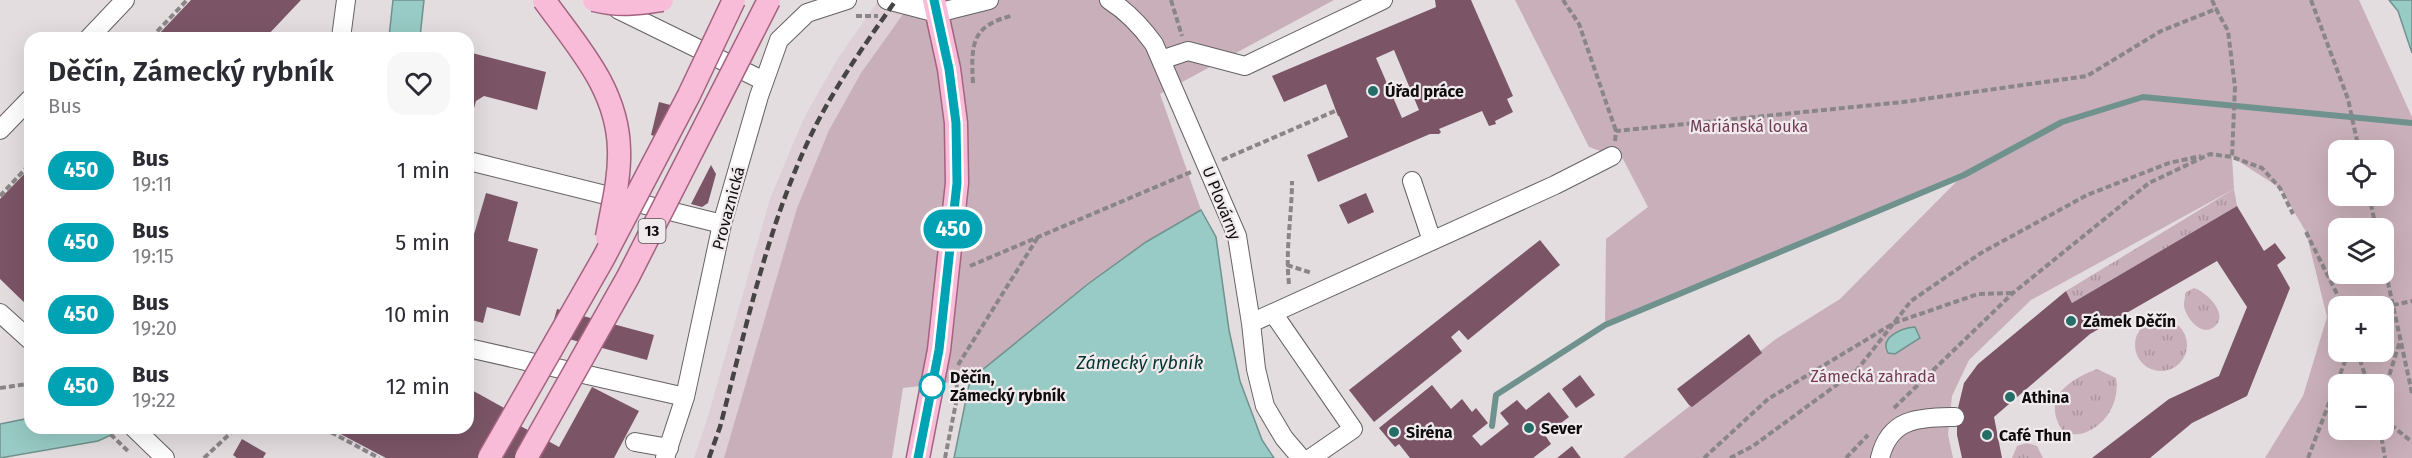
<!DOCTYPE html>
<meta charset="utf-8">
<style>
body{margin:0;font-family:"Fira Sans",sans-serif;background:#f7f7f7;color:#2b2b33;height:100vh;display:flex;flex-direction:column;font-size:22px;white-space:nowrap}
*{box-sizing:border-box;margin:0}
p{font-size:20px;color:#7c7c81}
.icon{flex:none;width:33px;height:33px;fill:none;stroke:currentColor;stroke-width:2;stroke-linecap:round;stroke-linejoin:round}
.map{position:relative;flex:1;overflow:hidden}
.side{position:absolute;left:24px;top:32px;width:450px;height:402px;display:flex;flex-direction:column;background:#fff;border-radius:18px;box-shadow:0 6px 24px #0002}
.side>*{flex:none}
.badge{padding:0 12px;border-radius:20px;font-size:21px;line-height:39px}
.tools{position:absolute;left:2328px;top:140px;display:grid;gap:12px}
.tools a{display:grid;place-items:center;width:66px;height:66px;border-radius:12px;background:#fff;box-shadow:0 6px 24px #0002;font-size:30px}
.map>.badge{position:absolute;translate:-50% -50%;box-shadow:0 0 0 3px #fff}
.round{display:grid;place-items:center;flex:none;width:63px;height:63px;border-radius:18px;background:#f7f7f7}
.overview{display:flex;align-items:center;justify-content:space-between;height:102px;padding:0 24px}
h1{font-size:28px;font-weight:600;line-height:45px}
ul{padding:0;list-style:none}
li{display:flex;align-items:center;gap:18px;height:72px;padding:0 24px}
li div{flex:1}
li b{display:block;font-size:22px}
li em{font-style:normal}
li .badge{min-width:66px;font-weight:700;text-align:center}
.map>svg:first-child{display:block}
.built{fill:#ddcfd5}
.grass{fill:url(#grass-tufts)}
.park{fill:#c9afb9;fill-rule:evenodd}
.water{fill:#98cbc5;stroke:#6f928e;stroke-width:1.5}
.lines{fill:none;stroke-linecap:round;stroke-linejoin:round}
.stream{stroke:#6f928e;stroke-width:6}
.building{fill:#7b5566;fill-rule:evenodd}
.minor-casing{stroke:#666163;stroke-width:20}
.major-casing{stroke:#a46280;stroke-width:25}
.path{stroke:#8a8687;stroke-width:4;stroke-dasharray:6 3;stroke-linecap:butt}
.minor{stroke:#fff;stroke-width:18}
.major{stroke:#f8bcd8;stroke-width:22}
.rail{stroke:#474444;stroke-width:4.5;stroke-dasharray:9 4.5;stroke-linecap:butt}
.major-bridge-casing{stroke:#a46280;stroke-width:25;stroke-linecap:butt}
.major-bridge{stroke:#f8bcd8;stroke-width:22}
.line-casing{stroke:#fff;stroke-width:14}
.line{stroke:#00a3b4;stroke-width:9}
.poi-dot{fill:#256e68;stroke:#f0eaed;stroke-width:2}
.stop-dot{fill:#fff;stroke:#00a3b4;stroke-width:3}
.labels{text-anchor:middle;stroke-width:4.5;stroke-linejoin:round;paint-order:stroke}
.shield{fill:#f0eaed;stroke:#524f50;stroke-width:1.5}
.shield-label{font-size:15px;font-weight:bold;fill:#0e0c0c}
.poi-label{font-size:16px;font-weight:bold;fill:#0e0c0c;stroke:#f0eaed;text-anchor:start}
.park-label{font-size:16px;fill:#713954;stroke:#f0eaed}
.street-label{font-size:16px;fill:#0e0c0c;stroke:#f0eaed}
.stop-label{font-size:16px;font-weight:bold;fill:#0e0c0c;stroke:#f0eaed;text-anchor:start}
.water-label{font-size:18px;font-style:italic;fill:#023632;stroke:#f0eaed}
</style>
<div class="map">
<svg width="2412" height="458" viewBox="0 0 2412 458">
<defs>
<pattern id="grass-tufts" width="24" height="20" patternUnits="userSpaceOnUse" patternTransform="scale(1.5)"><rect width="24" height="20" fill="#c9afb9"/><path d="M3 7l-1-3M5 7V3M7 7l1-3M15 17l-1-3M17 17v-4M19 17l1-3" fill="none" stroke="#ab959e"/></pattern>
</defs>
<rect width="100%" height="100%" fill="#e3dddf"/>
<path class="built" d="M879 0H913L861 73 829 130 797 208 724 458H694L706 423 770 199 804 118 838 58Z"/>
<path class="grass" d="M2234 189 2237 206 2072 303 2066 291Z
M2194 288C2207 292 2230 315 2214 327 2201 337 2186 318 2184 306 2184 301 2185 296 2186 292Z
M2135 345a26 26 0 1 1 52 0a26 26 0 1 1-52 0Z
M2097 369 2116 378C2120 401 2107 425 2084 433 2079 435 2071 434 2065 434 2040 401 2065 381 2097 369Z
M2027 443 2037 446 2043 458H2012L2017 446Z"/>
<path class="park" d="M913 0H1334L1160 94 1201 210 1146 242 1088 284 970 380 903 388 892 458H724L797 208 829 130 861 73Z
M1515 0H2359L2412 117V458H2265L2303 396 2327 317 2306 232 2280 188 2232 157 2234 189 2031 300 1969 360 1952 396 1948 434 1953 458H1623L1776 339 1840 299 1962 176 1605 325 1606 239 1648 207 1623 159 1589 147ZM2338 150H2384V195H2338ZM2338 228H2384V273H2338ZM2338 306H2384V351H2338ZM2338 384H2384V429H2338Z"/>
<path class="water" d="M393 0H424L420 37H389Z
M2389 0H2412V53L2398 11Z
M1201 210 1216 237 1229 330 1240 381 1262 440 1274 458H954L970 380 1088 284 1146 242Z
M1915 327 1920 338 1895 354 1888 353C1879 337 1902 328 1915 327Z
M30 418V428H126L98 441 0 458V424Z"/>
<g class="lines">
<path class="stream" d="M1492 426 1496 395 1605 325 1964 175 2062 122 2143 97 2412 123"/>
</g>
<path class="building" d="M191 0H301L265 38H155Z
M1435 0H1471L1513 96 1507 99 1513 112 1495 121 1496 124 1489 126 1482 111 1439 129 1441 132 1439 134H1430L1318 182 1307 155 1348 137 1339 116H1338L1326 84 1284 102 1272 76 1436 7ZM1394 50 1419 110 1402 118 1376 58Z
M468 52 546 72 537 110 484 96 476 101 468 130Z
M659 102 693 111 677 142 651 135Z
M711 165 716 174 708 203 702 207 691 204Z
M30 168V308L0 279V199Z
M486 193 518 202 508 241 538 249 520 316 487 307 483 323 468 319V248H470Z
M1366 193 1374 212 1348 224 1339 205Z
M2237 206 2264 251 2275 243 2286 258 2277 265 2290 288 2247 396 2192 423 2150 458H2092L2169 399 2219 376 2247 307 2217 261 2090 334 1994 417 2002 458H1962L1957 435V412L1964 383 1978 364 2066 291 2072 303Z
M1540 240 1560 265 1468 340 1459 330 1451 337 1462 351 1374 422 1349 390Z
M557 309 654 335 647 360 550 334Z
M1749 334 1762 353 1692 407 1689 405 1677 389Z
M1580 375 1595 395 1576 408 1562 389Z
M1432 385 1451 409 1462 399 1472 412 1476 408 1488 423 1472 436 1481 446 1509 424 1500 413 1517 400 1526 410 1549 392 1569 417 1545 435 1551 444 1533 458H1410L1399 444 1395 447 1379 428Z
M592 387 639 411 614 458H386L329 428H468V388L506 409 502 416 559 447Z
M242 439 266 453 263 458H237L233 455Z
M1572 446 1581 458H1557Z"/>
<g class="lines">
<g class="minor-casing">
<path id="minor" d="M887 0 937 13 989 0
M1109 0C1128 12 1141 26 1154 44L1237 236 1251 323 1256 369 1265 406 1284 438 1301 458
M609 1 619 10 764 81
M89 38 125 0
M341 38 346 0
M1161 60 1188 51 1245 66 1383 0
M0 130 30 99
M473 162 722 224
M1412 181 1432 241
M0 313 30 340
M1273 313 1353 429 1311 458
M1251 323 1555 185 1612 156
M468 350 473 349 685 397
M134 428 165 458
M635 442 669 448
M665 458 685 397 722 224 759 96 779 40 807 13 847 0
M1880 458C1890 417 1919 418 1955 417"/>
</g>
<g class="major-casing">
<path id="major" d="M918 458 939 350 957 183 956 123 949 69 934 0"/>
</g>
<path class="path" d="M1171 0 1182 36
M1563 0 1579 24 1616 131
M2212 0 2216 9
M2311 0 2348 99 2359 150
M856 16H878
M151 38 187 0
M973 83C971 45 971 26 1011 16
M1615 141 1616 131 1903 102 2087 76 2161 31 2216 9 2228 31 2235 87 2232 157
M1222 160 1335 111
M2369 195 2376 228
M0 196 30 164
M2306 232 2343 306
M2384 264 2412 393
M1287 265 1312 273
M970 266 1191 172
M1289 284C1285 250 1292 215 1292 181
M2384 307 2412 301
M2357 351 2368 384
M958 365 1038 237
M0 388 27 384 30 381
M2384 392 2400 341
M1894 408 2013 293 2149 183 2210 154 2232 157 2262 168 2280 188 2293 214
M2384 419 2412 442
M104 428 129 452
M323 428 379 458
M2380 429 2385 458
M204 458 236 428
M945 458 958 393 955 376
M1704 458 1768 399 1894 323 1978 294 2012 293
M1730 458 1753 446 1857 370 1911 301 1981 253 2087 195 2169 163 2201 156
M1846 458 1868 435
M2308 458 2349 351"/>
<use href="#minor" class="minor"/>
<use href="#major" class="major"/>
<path class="rail" d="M709 458 720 427C747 325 769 217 817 123 840 79 868 40 896 0"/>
<g class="major-bridge-casing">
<path id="major-bridge" d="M544 0C577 46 618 89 619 150 620 179 612 208 607 237
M594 0C617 6 639 4 662 0
M489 458 603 259 689 95 734 0
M526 458 628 277 769 0"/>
</g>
<use href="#major-bridge" class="major-bridge"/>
</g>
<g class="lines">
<g class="line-casing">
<path id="line" d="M918 458 939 350 957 183 956 123 949 69 934 0"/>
</g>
<use href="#line" class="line"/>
</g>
<g class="poi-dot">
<circle cx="1373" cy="91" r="6"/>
<circle cx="2071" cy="321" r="6"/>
<circle cx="2010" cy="397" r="6"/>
<circle cx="1529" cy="428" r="6"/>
<circle cx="1394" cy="432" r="6"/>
<circle cx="1987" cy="435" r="6"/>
</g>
<circle class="stop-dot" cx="932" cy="386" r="12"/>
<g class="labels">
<rect class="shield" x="638.5" y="219" width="27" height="24" rx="4.5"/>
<g class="shield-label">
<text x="652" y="236">13</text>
</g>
<g class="poi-label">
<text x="1385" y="97">Úřad práce</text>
<text x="2083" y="327">Zámek Děčín</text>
<text x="2022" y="403">Athina</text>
<text x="1541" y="434">Sever</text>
<text x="1406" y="438">Siréna</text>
<text x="1999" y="441">Café Thun</text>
</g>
<g class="park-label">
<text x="1749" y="132">Mariánská louka</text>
<text x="1873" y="382">Zámecká zahrada</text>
</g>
<g class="street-label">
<text transform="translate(1222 203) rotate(68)" y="6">U Plovárny</text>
<text transform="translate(728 208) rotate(-75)" y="6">Provaznická</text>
</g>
<g class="stop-label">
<text x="950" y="383">Děčín,<tspan x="950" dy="18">Zámecký rybník</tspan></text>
</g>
<g class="water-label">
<text x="1140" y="369">Zámecký rybník</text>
</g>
</g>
</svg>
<div class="tools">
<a><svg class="icon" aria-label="locate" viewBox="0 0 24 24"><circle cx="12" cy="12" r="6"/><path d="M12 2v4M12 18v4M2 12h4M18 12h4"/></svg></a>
<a><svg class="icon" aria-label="layers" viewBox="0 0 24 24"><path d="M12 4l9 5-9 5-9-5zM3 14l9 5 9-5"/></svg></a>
<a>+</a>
<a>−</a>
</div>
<b class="badge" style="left:953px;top:229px;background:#00a3b4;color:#fff">450</b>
<section class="side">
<div class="overview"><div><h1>Děčín, Zámecký rybník</h1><p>Bus</p></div><a class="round"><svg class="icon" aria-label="heart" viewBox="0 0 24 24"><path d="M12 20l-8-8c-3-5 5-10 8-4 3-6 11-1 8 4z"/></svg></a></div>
<ul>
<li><span class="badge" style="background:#00a3b4;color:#fff">450</span><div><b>Bus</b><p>19:11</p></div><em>1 min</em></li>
<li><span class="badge" style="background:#00a3b4;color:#fff">450</span><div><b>Bus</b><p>19:15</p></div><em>5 min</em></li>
<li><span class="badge" style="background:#00a3b4;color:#fff">450</span><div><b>Bus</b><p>19:20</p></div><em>10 min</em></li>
<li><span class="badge" style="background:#00a3b4;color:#fff">450</span><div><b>Bus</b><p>19:22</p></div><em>12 min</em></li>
</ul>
</section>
</div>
